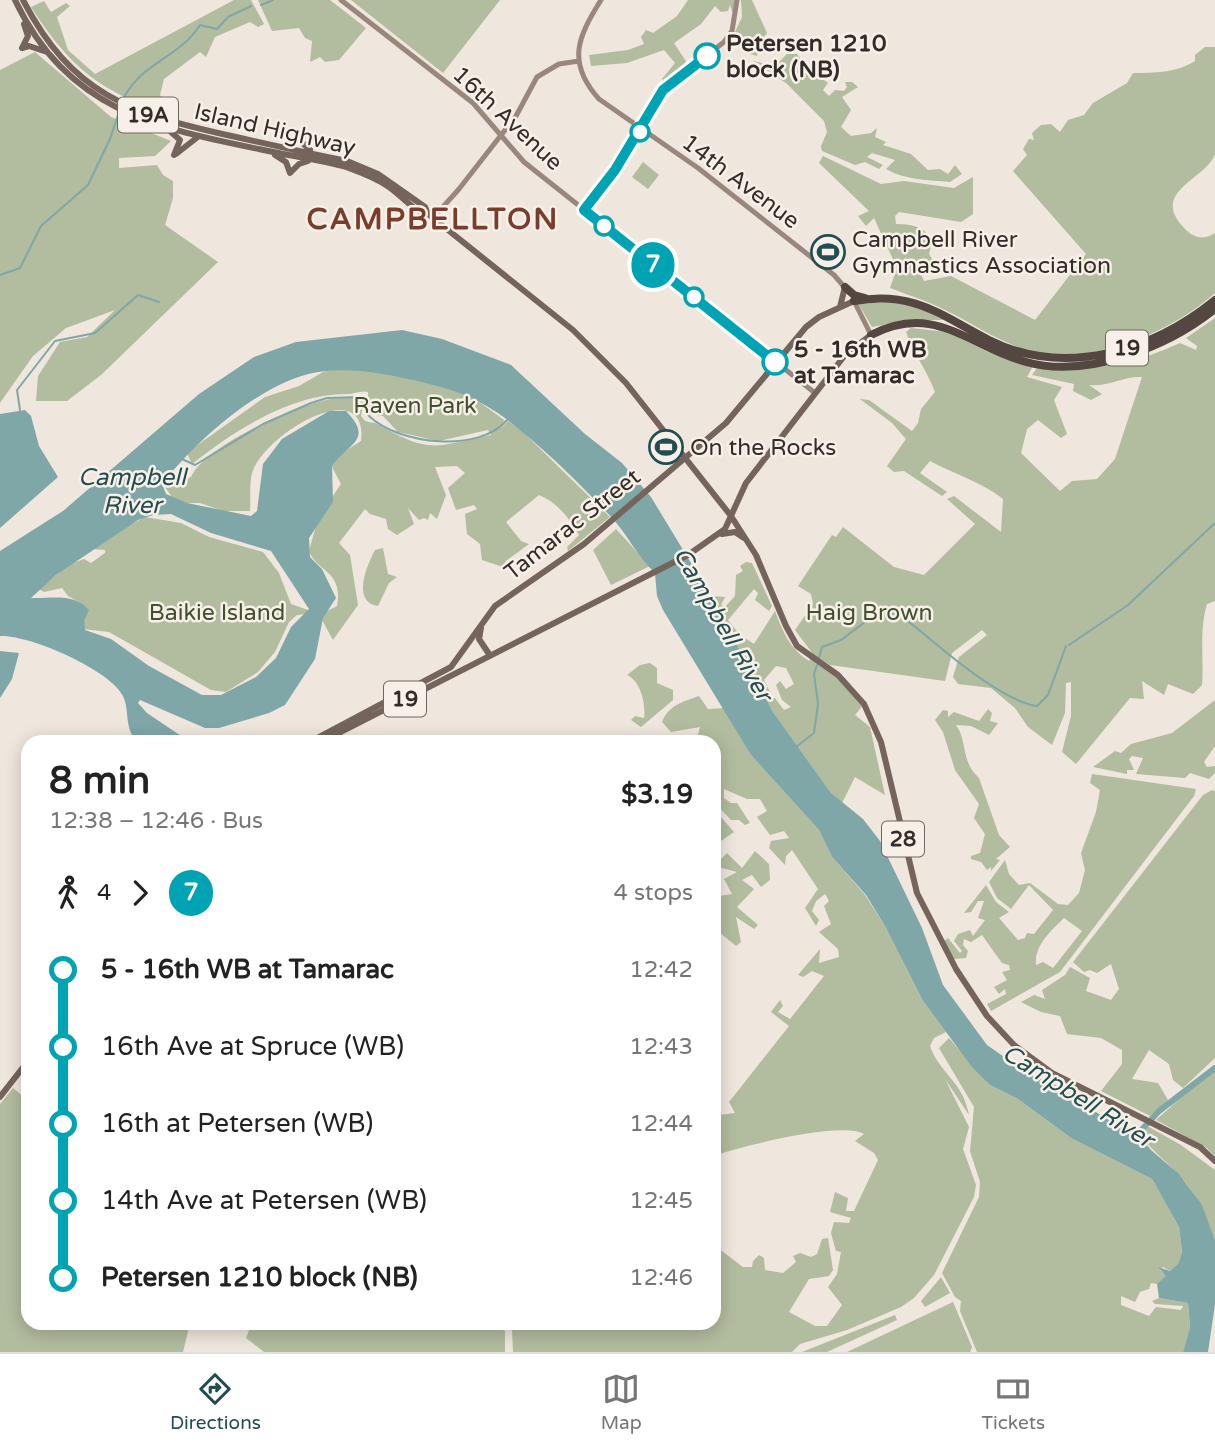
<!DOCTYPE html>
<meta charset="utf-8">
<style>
body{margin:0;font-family:"Varela Round",sans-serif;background:#f6f6f6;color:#222;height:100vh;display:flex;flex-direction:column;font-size:26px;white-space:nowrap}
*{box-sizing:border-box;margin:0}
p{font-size:23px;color:#767676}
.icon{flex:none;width:38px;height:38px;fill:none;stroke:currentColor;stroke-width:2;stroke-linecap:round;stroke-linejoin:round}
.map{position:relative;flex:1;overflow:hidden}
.panel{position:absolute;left:21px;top:735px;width:700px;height:595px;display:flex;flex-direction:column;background:#fff;border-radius:21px;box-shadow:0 4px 18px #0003}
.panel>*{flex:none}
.badge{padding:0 14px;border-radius:23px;font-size:24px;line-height:46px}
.map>.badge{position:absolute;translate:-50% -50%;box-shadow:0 0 0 4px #fff}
.legs{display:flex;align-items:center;gap:10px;height:77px;padding:0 28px;font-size:23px}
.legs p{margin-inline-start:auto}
.headline{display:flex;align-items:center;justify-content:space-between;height:119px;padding:0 28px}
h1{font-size:38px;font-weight:700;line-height:52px}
ul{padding:0 28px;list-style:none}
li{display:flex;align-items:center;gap:24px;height:77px;font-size:26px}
li i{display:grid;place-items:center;width:10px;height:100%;margin:0 9px;background:currentColor}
li i::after{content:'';width:18px;height:18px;margin:-9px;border:5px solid;border-radius:50%;background:#fff}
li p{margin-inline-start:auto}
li:first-child i{background:linear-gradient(#0000 50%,currentColor 0)}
li:last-child i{background:linear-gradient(currentColor 50%,#0000 0)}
.tab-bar{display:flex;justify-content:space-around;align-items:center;height:98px;border-top:2px solid #e0e0e0;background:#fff;font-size:19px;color:#767676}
.tab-bar a{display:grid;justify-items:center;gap:4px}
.tab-bar .selected{color:#234d50}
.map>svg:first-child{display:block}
.green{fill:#b2bc9e;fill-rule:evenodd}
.water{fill:#7fa7a8;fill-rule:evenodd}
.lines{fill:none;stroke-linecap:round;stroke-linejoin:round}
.stream{stroke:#7fa7a8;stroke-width:2}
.river{stroke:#7fa7a8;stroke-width:6}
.secondary{stroke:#99867c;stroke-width:5}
.primary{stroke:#74645b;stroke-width:6}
.highway{stroke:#544741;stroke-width:8}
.line-1-casing{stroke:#fff;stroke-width:16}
.line-1{stroke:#00a3b4;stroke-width:10}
.stop-1-dot{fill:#fff;stroke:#00a3b4;stroke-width:3.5}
.labels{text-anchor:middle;stroke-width:5;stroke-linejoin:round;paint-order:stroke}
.shield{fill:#f7f0e8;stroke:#6e6762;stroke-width:2}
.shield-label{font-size:21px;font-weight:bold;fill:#342c29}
.stop-label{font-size:23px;font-weight:bold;fill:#342c29;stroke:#f7f0e8;text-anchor:start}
.street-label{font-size:23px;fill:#342c29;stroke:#f7f0e8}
.poi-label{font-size:23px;fill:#342c29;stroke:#f7f0e8;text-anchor:start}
.park-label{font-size:23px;fill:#434f2f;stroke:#f7f0e8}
.water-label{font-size:24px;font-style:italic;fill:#234d50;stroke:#f7f0e8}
.district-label{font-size:30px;font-weight:bold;letter-spacing:2px;fill:#793e2b;stroke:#f7f0e8}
</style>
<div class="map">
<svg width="1215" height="1352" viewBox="0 0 1215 1352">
<rect width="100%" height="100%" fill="#efe6dd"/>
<path class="green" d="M234 0H251L264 24 258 27 250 22 215 37 206 57 200 52 164 79 160 95 173 112 171 117C101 90 73 72 31 7L44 1 51 12 66 3 70 6 57 17 68 50 95 74Z
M258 0H330L366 28 339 60 325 62 320 57 310 62 312 41 305 38 299 28 272 31Z
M351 0H500L443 73Z
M688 0H735L733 14 730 5 728 11 721 12 715 6 701 24 674 43 689 66 666 84 662 79 675 63 664 50 627 63 591 66 589 55 628 50 644 44 641 37 646 30 653 33 677 16Z
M741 0H752L767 33 760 43 757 56 750 54 735 32 742 17Z
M1205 47H1215C1215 68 1215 138 1215 154 1207 178 1155 190 1179 222 1184 228 1188 233 1195 236 1202 239 1209 237 1215 233V293C1171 333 1086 368 1027 350 997 341 972 323 945 310 928 301 908 295 890 288L897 268 874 218 866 226 858 216 869 211 819 163 823 156 881 184 904 181 954 188 973 177V214L961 222 899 212 895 216 896 224C917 224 936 230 929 254L935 264 926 266 921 274 924 281 951 276 1035 320 1086 254 1013 171 1027 155 1023 149 1029 139 1034 140 1032 133 1041 125 1051 124 1060 132 1068 120 1084 115 1093 103 1127 83 1133 73C1155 73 1176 73 1195 61V55Z
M35 52 111 117 171 141 155 156 119 158V168L157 165 163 175 173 181V198L165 225 218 262 101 375 67 401H36L38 376 60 342 87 337 115 310 66 328 33 356 0 403V70Z
M787 54H797L805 66 828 83 823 90 829 96 835 90 844 91 847 87 845 82H852L858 87 842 97 851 110 841 127 851 136 871 133 877 128 875 137 886 142 883 145 911 154 928 170 940 169 948 174 955 165 962 174 950 182C929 180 905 180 886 169L895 160 872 153 867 157 883 165 879 169 865 162 855 165 822 151 821 146 827 132 824 121 786 83 753 61 775 66Z
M643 162 659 175 648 189 632 177Z
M906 302 944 320H908L872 327 859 305 861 303Z
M1215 318V601L1207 604C1199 631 1204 657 1202 685L1193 694 1168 684 1164 695 1142 681 1144 699 1130 698 1076 764 1062 752 1071 716V682L1066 683 1065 713 1052 745 1028 727 1015 708 991 688 958 684 953 677 959 657 987 635 982 630 952 653 945 681 830 665 813 654 795 630 813 604 811 594 798 586 832 535 836 537 843 527 894 567 924 575 975 524 947 499 954 496 1001 532 1003 499C982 482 954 474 930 461L920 473 947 492 942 496 904 471 894 472 887 466 906 439 892 423 860 399 869 400 912 431 918 423 921 409 935 392C927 371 914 354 906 332L911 328 947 332 988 352 1033 366 1027 377 1062 387 1054 400 1067 434 1061 438 1038 420 1027 429 1021 453 1060 491 1072 481 1097 479 1115 459 1142 377C1123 376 1108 387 1089 385L1102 394 1091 400 1073 391 1074 384 1032 375 1037 368C1088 372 1133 365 1180 343L1196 350 1197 346 1186 338Z
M343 368C373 371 426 376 453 388 471 395 488 408 504 420L501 428 508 421 522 431 610 517 568 551 567 547 579 535C568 517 558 503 539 495L506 522 521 541 529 544 506 561 503 567 482 560 480 544 467 534 465 514 477 509 474 505 456 510 448 488 465 473 457 466 435 467 446 495 437 519 430 513 428 520 424 518 419 520 408 508 414 524 397 535 388 529 386 519 370 514 365 509 339 543 350 555 358 605 333 640 322 620 323 613 337 606C344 571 316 571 309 551L318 518 341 484 331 465 339 455 361 441C369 373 264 433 252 473 249 485 251 499 250 511H223L200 503H185L174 500 165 487 191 477C205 445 293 408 326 400 337 397 351 398 364 397L361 416 364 420C370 424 373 421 379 425 432 455 435 446 491 435L488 430 439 441 398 432 383 416 368 414V392C360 390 355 394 347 394 290 394 234 431 192 464L187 453 196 446 265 397 299 386 323 372Z
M145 517 181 523 209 537 263 552 279 573 291 604 308 610 307 614 297 615 289 622 275 652 258 672 226 692 211 690 109 632 83 629 81 603 68 596 62 588 44 592 39 589 70 564 84 559 91 563 105 553V550L92 549 103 539H110L114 533Z
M616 529 650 566 611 585 593 550Z
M383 548 388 574 397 577 389 583 378 606C351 602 367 565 375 550Z
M746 562 752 563 772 606 769 611 755 600 758 593 754 589 728 620 739 634 754 644 775 611C783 632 790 649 809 661L811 658 825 665 864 704 855 715 870 727 885 795 855 777 842 803 831 793 773 712 765 698H775L784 710 791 707 782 700 776 685 780 681 786 689 794 684 786 668 776 666 764 680 770 692 763 693 711 596 725 597 721 605 725 607 735 596 736 575 743 571 740 566Z
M650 663 657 668V683L673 690V700L641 727 631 720 635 716 644 718C646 705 641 681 627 675L640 665Z
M699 696 708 709 724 708 751 755 819 830 832 857 865 895 885 926 923 1001 946 1032 934 1038 930 1046C939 1073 963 1081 969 1115L945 1079 969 1127 963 1149 976 1185 974 1197 934 1275 914 1298 901 1307 847 1330 800 1344 792 1352H513L512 1329 501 1323H714V1245L743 1267H752L753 1261 759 1255 764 1258 765 1270 783 1273 796 1262 793 1256 800 1253 811 1257 817 1254 822 1239 828 1238 833 1270 829 1276 809 1279 789 1312 815 1326H827L842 1305 828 1287 837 1274 841 1252 836 1251 831 1233 834 1222 849 1223 851 1218 830 1212 835 1192 848 1198 846 1211H854L878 1160 874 1153 855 1141 864 1134C840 1121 742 1146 714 1156V1121L719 1115 735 1113 729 1102 789 1026 771 1012 780 1000 783 1006 778 1012 790 1019 824 976 812 971 803 977 798 975 820 949 819 963 839 957 838 949 819 932 831 924 824 906 829 901 825 894 816 901 812 911 819 920 816 926 805 908 818 889 792 850 786 856 785 865 769 848 771 841 789 838 784 831 770 835 757 817 767 811 760 799H747L724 789V798L731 803H737L750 823 745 825 739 820H731L714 802V742H696L700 727 671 732 662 722C669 705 682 702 699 696Z
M1215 700V746L1204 762 1207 767 1215 766V773L1209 779 1190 773 1185 778 1136 774 1143 758 1132 756 1129 759 1134 770H1127V774L1093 767 1115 751 1121 753 1131 744 1172 733Z
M988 709 992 713 990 721 998 723 989 735 971 726 956 725C968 741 960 761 979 778L999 835 1010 847 996 859 1000 860 991 871V867L987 870 981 862 971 859V856L980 853 985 834 974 818 979 804 955 770 943 732 935 720 943 710 948 711V717L954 712 979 721Z
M1092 774 1196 789 1194 796 1060 972 991 1011 987 1004 1006 994 1005 989 999 994 994 987 1007 980 1002 972 1010 970 1009 965 1002 963 982 935 971 942 964 939 963 945 968 951 966 958 954 959 943 942 948 938 960 953 962 951 954 941 958 934 970 930 973 936 985 920 978 918 984 901H978L971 912 964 913 986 885 996 902 1009 912 999 918 1018 940 1025 938 1027 933 1034 934 1053 910 1029 885 1011 909 997 898 989 882 1005 860 1009 874 1019 885 1030 883 1058 904 1068 905 1079 893 1085 870 1081 853 1096 812 1100 790 1090 783ZM1064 918 1082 931 1053 968 1043 962 1036 965C1034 945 1052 930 1064 918Z
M1212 790 1215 791V1058L1183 1088 1173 1080 1169 1064 1149 1050 1132 1079 1158 1083 1168 1100 1150 1116 1101 1091 1122 1064V1050L1101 1038 1067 1034 1060 1016 1041 1012 1021 1002 1034 995 1045 999 1042 990 1065 975 1070 967 1090 978 1086 991 1111 1000 1119 989 1111 964 1097 973 1090 970 1084 972 1073 962 1203 795Z
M714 809 734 832 721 841 714 837Z
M755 851 769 864 770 880 761 887 752 875 742 880 754 889 737 907 758 925 754 929 736 917 741 942 736 946 719 932 714 935V881L719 896 732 894 724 879 737 872 714 866 727 853 742 868Z
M949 1038 990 1085 1018 1099 1071 1138 1152 1179 1179 1227 1182 1252 1178 1264 1170 1271 1163 1267 1160 1270 1167 1276 1157 1284 1151 1283 1149 1289 1140 1292 1135 1302 1121 1296V1305L1149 1316 1156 1307 1181 1310 1183 1306 1155 1304 1152 1301 1159 1298 1188 1303 1190 1329 1183 1352H977L960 1311 961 1301 955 1297 942 1273 979 1197 980 1182 970 1151 974 1107 939 1048Z
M1215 1067V1157L1207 1148 1156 1120Z
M13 1088 28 1100V1323H190L183 1352H0V1104Z
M1149 1127 1181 1145 1215 1170V1240C1206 1215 1196 1192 1177 1173 1164 1159 1150 1149 1139 1133Z
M941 1277 950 1293 925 1307 921 1301Z
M953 1302 972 1347 970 1352H847Z
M895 1315 897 1320 827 1352H802Z
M252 1323H489L505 1331V1352H264L246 1338Z"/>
<path class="water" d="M402 330 442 339 511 365 585 434 622 463 651 497 711 596 773 712 831 793 863 819 880 841 922 928 943 985 987 1045 1030 1075 1051 1082 1099 1114 1132 1127 1151 1150 1179 1174 1202 1205 1215 1240V1304L1208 1352H1183L1190 1328 1188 1303 1159 1298 1157 1284 1166 1276 1158 1267 1170 1271 1178 1264 1182 1252 1179 1227 1152 1179 1071 1138 1018 1099 990 1085 972 1067 923 1001 885 926 866 895 832 857 819 830 751 755 663 610 657 596 655 573C638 557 628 536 613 519 585 489 553 457 521 431 485 400 458 390 413 380 382 373 350 367 318 372 262 381 196 441 162 484L166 494 187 503 251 516 257 511 263 464 282 439 329 411H346C374 440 349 443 332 466L333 502 309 538 310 557 322 569 336 598 323 618 315 659 285 705 269 713 219 728H205L140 700 138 703 147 713 190 742H136C124 725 130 712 123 696 111 670 28 634 0 636V551L63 511 199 394 254 357 296 342ZM171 514 211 533 271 551 309 609 291 627 276 658 256 677 221 695H202L149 666 111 639 85 630 84 621 89 610C74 592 51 599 31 598L56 575 138 520 153 515Z
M25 410 31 416 39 446 58 477 0 528V414Z
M0 651 19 653 12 679 0 698Z"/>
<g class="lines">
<path class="stream" d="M261 5 273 0
M123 99C144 60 177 60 200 25L217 29 228 17 251 6
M0 275 20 268 41 226 88 185 110 139 119 112
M20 410 17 390 55 341 95 333 138 295 159 302
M182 459 195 465 263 424 311 403 327 398 361 397C365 403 364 411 369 416 399 445 480 453 507 420
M1069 645 1128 605 1215 523
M819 658 822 647 841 640 881 610C904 613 919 631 936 644 960 664 1007 702 1037 706L1048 695 1066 646
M796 747 814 733 818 704 814 674 817 665"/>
<path class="river" d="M1135 1137 1159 1111 1215 1068"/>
<path class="secondary" d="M341 0 473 103 524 162 815 393
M601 0C578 37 566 62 599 99L698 168 834 275 847 290
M584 210 615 170 663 90 724 42 732 31 737 0
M433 218 459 189 516 116 537 77 559 64 579 61
M854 301 871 335"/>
<path class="primary" d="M15 0C71 118 168 130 283 154 304 158 326 161 346 167 360 172 376 178 389 187 402 196 413 211 428 214
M23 0C72 94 129 113 227 135 267 144 307 153 347 161L378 174 425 207 428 214 573 330 626 383 731 516 756 555 786 626 797 646 838 675 864 704 881 742 917 893 956 969 987 1016 1014 1045 1052 1073 1200 1147 1215 1161
M22 48 28 36 24 24
M22 48 29 46 47 52
M171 132 180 140 174 155
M284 146 297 138 310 150
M176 154 199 136
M275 155 286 162 290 173
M290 173 299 164 308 161
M840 307 845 287
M722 534 735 532 744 538
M481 628 479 639 489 654
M310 742 451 667 495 606 584 544 726 423 806 327 819 317 854 301
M321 742 688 555 725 529 746 483 845 355 871 335
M0 1097 28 1061"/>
<path class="highway" d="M845 287 854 295 865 298
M854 301C913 290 940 315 989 340 1065 378 1152 351 1215 300
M871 335C935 302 968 346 1026 362 1087 379 1168 347 1215 309"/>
</g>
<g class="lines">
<g class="line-1-casing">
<path id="line-1" d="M707 56 663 90 615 170 584 210 775 362"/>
</g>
<use href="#line-1" class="line-1"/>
</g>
<defs>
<g id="stadium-ring" transform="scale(1.75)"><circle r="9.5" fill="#f7f0e8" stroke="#234d50" stroke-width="1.5"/><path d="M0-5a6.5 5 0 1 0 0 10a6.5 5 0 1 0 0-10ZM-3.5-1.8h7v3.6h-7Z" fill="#234d50"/></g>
</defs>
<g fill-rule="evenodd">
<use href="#stadium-ring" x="828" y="252"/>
<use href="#stadium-ring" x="666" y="447"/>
</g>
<g class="stop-1-dot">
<circle cx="707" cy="56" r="12"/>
<circle cx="640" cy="132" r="9"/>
<circle cx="604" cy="226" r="9"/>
<circle cx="694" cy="297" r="9"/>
<circle cx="775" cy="362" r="12"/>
</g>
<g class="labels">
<g class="shield">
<rect x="118" y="97.5" width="60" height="35" rx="5"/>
<rect x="1106" y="330.5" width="42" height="35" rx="5"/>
<rect x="384" y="681.5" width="42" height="35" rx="5"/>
<rect x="882" y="821.5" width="42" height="35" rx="5"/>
</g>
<g class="shield-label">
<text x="148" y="122">19A</text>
<text x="1127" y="355">19</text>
<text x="405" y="706">19</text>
<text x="903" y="846">28</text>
</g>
<g class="stop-label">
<text x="726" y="51">Petersen 1210<tspan x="726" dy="26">block (NB)</tspan></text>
<text x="794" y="357">5 - 16th WB<tspan x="794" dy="26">at Tamarac</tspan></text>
</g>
<g class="street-label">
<text transform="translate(508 118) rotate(43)" y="8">16th Avenue</text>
<text transform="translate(275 129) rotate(13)" y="8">Island Highway</text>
<text transform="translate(741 181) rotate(37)" y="8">14th Avenue</text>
<text transform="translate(572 524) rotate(-38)" y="8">Tamarac Street</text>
</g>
<g class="poi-label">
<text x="852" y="247">Campbell River<tspan x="852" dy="26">Gymnastics Association</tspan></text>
<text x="690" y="455">On the Rocks</text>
</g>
<g class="park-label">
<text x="415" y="413">Raven Park</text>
<text x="217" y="620">Baikie Island</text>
<text x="869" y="620">Haig Brown</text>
</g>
<g class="water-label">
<text x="132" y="485">Campbell<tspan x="132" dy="28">River</tspan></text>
<text transform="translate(723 624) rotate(60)" y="8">Campbell River</text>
<text transform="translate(1078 1096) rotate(32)" y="8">Campbell River</text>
</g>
<g class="district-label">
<text x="433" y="229">CAMPBELLTON</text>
</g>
</g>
</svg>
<b class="badge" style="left:653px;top:265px;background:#00a3b4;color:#fff">7</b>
<section class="panel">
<div class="headline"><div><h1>8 min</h1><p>12:38 – 12:46 · Bus</p></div><b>$3.19</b></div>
<div class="legs"><svg class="icon" aria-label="walk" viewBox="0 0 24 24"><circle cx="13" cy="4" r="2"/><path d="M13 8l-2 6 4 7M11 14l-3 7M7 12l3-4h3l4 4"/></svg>4<svg class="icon" aria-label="forward" viewBox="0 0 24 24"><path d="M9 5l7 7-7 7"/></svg><b class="badge" style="background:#00a3b4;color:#fff">7</b><p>4 stops</p></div>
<ul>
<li><i style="color:#00a3b4"></i><b>5 - 16th WB at Tamarac</b><p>12:42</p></li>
<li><i style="color:#00a3b4"></i><span>16th Ave at Spruce (WB)</span><p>12:43</p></li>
<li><i style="color:#00a3b4"></i><span>16th at Petersen (WB)</span><p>12:44</p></li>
<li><i style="color:#00a3b4"></i><span>14th Ave at Petersen (WB)</span><p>12:45</p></li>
<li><i style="color:#00a3b4"></i><b>Petersen 1210 block (NB)</b><p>12:46</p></li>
</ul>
</section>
</div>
<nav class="tab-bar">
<a class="selected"><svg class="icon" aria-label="directions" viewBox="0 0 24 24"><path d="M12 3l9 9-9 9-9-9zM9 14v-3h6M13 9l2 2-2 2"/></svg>Directions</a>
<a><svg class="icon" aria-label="map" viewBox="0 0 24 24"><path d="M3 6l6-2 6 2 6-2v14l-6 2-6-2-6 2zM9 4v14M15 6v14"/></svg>Map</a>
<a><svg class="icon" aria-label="tickets" viewBox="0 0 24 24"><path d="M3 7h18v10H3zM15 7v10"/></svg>Tickets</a>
</nav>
